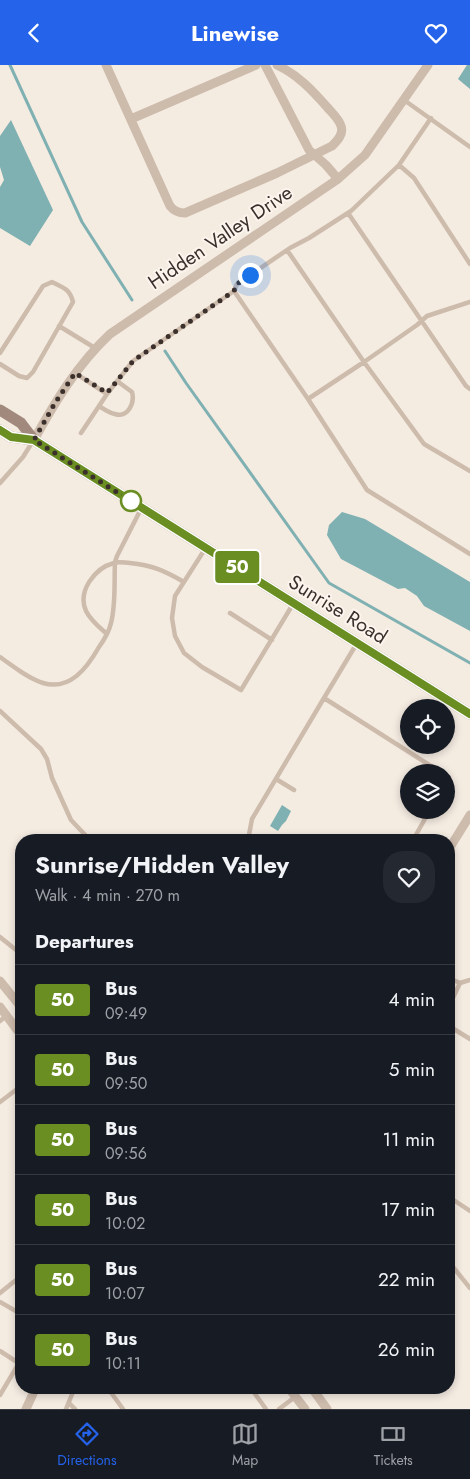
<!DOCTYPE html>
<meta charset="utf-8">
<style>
body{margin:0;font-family:Jost,sans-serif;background:#242831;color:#f1f3f6;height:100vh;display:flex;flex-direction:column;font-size:19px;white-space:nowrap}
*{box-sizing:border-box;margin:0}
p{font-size:16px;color:#9ea1a6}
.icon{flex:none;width:28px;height:28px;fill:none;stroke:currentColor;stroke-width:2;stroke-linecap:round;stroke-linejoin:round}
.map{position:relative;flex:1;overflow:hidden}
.drawer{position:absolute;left:15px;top:769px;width:440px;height:560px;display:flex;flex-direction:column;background:#171b24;border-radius:20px;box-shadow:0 2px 8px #0003}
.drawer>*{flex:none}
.badge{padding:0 10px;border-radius:4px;font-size:18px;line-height:32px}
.buttons{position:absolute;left:400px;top:634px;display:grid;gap:10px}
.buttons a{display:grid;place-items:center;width:55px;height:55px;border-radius:50%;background:#171b24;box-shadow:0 2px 8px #0003;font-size:25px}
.you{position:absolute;width:25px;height:25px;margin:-12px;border:4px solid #fff;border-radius:50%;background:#1a73e8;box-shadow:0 0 0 8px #1a73e833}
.map>.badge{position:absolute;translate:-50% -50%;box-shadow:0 0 0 2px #fff}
h2{padding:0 20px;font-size:19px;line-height:45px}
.round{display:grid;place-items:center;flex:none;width:52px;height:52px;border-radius:20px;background:#242831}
.overview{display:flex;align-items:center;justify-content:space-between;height:85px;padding:0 20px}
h1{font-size:24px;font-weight:700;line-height:38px}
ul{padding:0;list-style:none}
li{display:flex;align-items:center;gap:15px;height:70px;padding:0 20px;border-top:1px solid #363941}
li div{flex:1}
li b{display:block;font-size:19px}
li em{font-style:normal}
li .badge{min-width:55px;font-weight:700;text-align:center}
header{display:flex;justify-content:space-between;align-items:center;height:65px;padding:0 20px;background:#2563eb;color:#fff;font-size:22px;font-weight:700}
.dock{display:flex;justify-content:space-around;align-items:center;height:70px;border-top:1px solid #363941;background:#171b24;font-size:14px;color:#9ea1a6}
.dock a{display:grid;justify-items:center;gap:2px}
.dock .active{color:#2563eb}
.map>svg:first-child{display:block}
.water{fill:#7fb0b2}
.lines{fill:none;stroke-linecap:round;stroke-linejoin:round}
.stream{stroke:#7fb0b2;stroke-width:3}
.service{stroke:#cdbbac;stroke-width:4.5}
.minor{stroke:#cdbbac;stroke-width:9}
.secondary{stroke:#a18a7d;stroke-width:11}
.line-casing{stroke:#fff;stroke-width:11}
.line{stroke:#6b8e23;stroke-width:8}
.walk{stroke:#3b302b;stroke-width:5;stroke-dasharray:0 9}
.stop-dot{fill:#fff;stroke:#6b8e23;stroke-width:2.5}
.labels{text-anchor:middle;stroke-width:4;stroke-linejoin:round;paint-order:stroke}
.street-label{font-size:20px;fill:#3b302b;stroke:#fbf5ee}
</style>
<header><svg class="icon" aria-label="back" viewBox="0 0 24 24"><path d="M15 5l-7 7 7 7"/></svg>Linewise<svg class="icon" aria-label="heart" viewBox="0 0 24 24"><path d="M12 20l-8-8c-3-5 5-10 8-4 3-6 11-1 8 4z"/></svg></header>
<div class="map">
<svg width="470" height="1344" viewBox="0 0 470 1344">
<rect width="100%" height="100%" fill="#f4ebe1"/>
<path class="water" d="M467 0H470V24L458 14Z
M11 55 53 145 30 181 0 163V122L4 115 0 102V71Z
M342 447 365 454 470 517V566L424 541 417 531 405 523 398 524 341 494 327 470 329 460Z
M282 740 291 746 286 756 282 760 278 766 270 761Z"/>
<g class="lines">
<path class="stream" d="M10 0 82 157 132 235
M165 286 186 318 329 518 470 598"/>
<path class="service" d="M404 35 470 82
M431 53 399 100 351 146 309 173 290 183 237 219 234 226 308 334 364 297 417 260 427 251 470 237
M399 100 414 113 470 199
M348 148 466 321 470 324
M287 185 364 297 424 379 470 406
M59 261 95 283
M0 288 43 221 52 217C64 223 70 224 73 237L33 307 27 313 19 311 0 299
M75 308 107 329 133 296 234 226
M308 334 367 425 470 489
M99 341C104 344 109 348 115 349 128 353 135 338 132 327L117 316
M81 368 107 329
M0 418 23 392 33 376
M205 484 175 531 172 553 175 571 184 588 202 602 241 625 293 539
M230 548 272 575
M107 569C99 562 91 556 86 546 77 526 95 503 114 498 119 496 125 498 130 498 152 500 165 506 184 517
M357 578 324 633 442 708
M0 592C13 601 27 613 43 618 70 626 87 603 99 582 104 575 109 567 111 558 116 539 114 517 115 497L117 491 141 444
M0 646 41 684 47 694 52 713 71 755 90 775
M446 710 449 712 446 717
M276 714 294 725
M248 775 252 754 324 633
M413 775 430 745
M0 872 21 889
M449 913 460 918 470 915
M449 941 460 918
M0 956 7 950
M449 961 470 974
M0 1037 21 1021
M449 1132 470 1146
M449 1197 470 1223
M0 1228 21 1211
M0 1237 21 1249
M0 1286 20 1299
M107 1322 123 1344
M250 1322 266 1344
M0 1330 19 1298
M69 1338 75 1344
M66 1344 75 1322
M279 1344 295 1332"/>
<path class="minor" d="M106 0 170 141C174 146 178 148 185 148L277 108 332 81C337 76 344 69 341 61 339 54 332 48 327 42 312 25 298 10 277 0
M265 0 309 85 326 100 338 114
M131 54 256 0
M34 375C55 337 77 300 110 269L338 114 365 90 428 0
M449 784 470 750
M0 916 21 942
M0 942 21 970
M288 1322 305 1344
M311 1322 327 1344
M26 1344 36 1322"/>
<path class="secondary" d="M0 345 21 358 34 375 470 649
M0 365 11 372 34 375"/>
</g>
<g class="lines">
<g class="line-casing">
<path id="line" d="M0 365 11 372 34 375 470 649"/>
</g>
<use href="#line" class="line"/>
<path class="walk" d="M131 436 34 375 55 338 75 308 107 328 133 296 234 226 237 219 250 210"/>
</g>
<circle class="stop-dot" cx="131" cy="436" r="10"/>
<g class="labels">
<g class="street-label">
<text transform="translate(220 172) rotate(-34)" y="7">Hidden Valley Drive</text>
<text transform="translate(338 544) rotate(32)" y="7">Sunrise Road</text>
</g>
</g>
</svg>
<div class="buttons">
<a><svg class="icon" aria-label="locate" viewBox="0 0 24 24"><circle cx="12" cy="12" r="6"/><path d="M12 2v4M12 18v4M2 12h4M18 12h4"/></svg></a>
<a><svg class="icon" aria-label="layers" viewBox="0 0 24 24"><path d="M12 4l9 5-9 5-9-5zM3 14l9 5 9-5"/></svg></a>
</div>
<div class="you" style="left:250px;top:210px"></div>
<b class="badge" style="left:237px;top:502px;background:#6b8e23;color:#fff">50</b>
<section class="drawer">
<div class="overview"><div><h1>Sunrise/Hidden Valley</h1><p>Walk · 4 min · 270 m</p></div><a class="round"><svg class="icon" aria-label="heart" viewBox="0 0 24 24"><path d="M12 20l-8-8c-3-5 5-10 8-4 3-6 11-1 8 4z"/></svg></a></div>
<h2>Departures</h2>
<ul>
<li><span class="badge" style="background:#6b8e23;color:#fff">50</span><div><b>Bus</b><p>09:49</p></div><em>4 min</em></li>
<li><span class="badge" style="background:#6b8e23;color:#fff">50</span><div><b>Bus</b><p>09:50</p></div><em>5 min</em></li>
<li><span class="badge" style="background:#6b8e23;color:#fff">50</span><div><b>Bus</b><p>09:56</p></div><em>11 min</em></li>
<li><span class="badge" style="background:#6b8e23;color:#fff">50</span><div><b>Bus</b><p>10:02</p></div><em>17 min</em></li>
<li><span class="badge" style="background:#6b8e23;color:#fff">50</span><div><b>Bus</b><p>10:07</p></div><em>22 min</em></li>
<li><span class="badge" style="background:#6b8e23;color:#fff">50</span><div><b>Bus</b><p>10:11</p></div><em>26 min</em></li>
</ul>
</section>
</div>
<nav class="dock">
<a class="active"><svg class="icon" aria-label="directions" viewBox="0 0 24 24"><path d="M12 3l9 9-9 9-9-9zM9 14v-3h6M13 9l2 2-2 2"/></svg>Directions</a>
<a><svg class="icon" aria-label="map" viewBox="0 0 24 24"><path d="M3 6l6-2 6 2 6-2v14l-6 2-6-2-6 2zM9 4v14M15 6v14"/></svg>Map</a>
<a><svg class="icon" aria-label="tickets" viewBox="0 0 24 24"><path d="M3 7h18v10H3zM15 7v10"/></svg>Tickets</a>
</nav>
